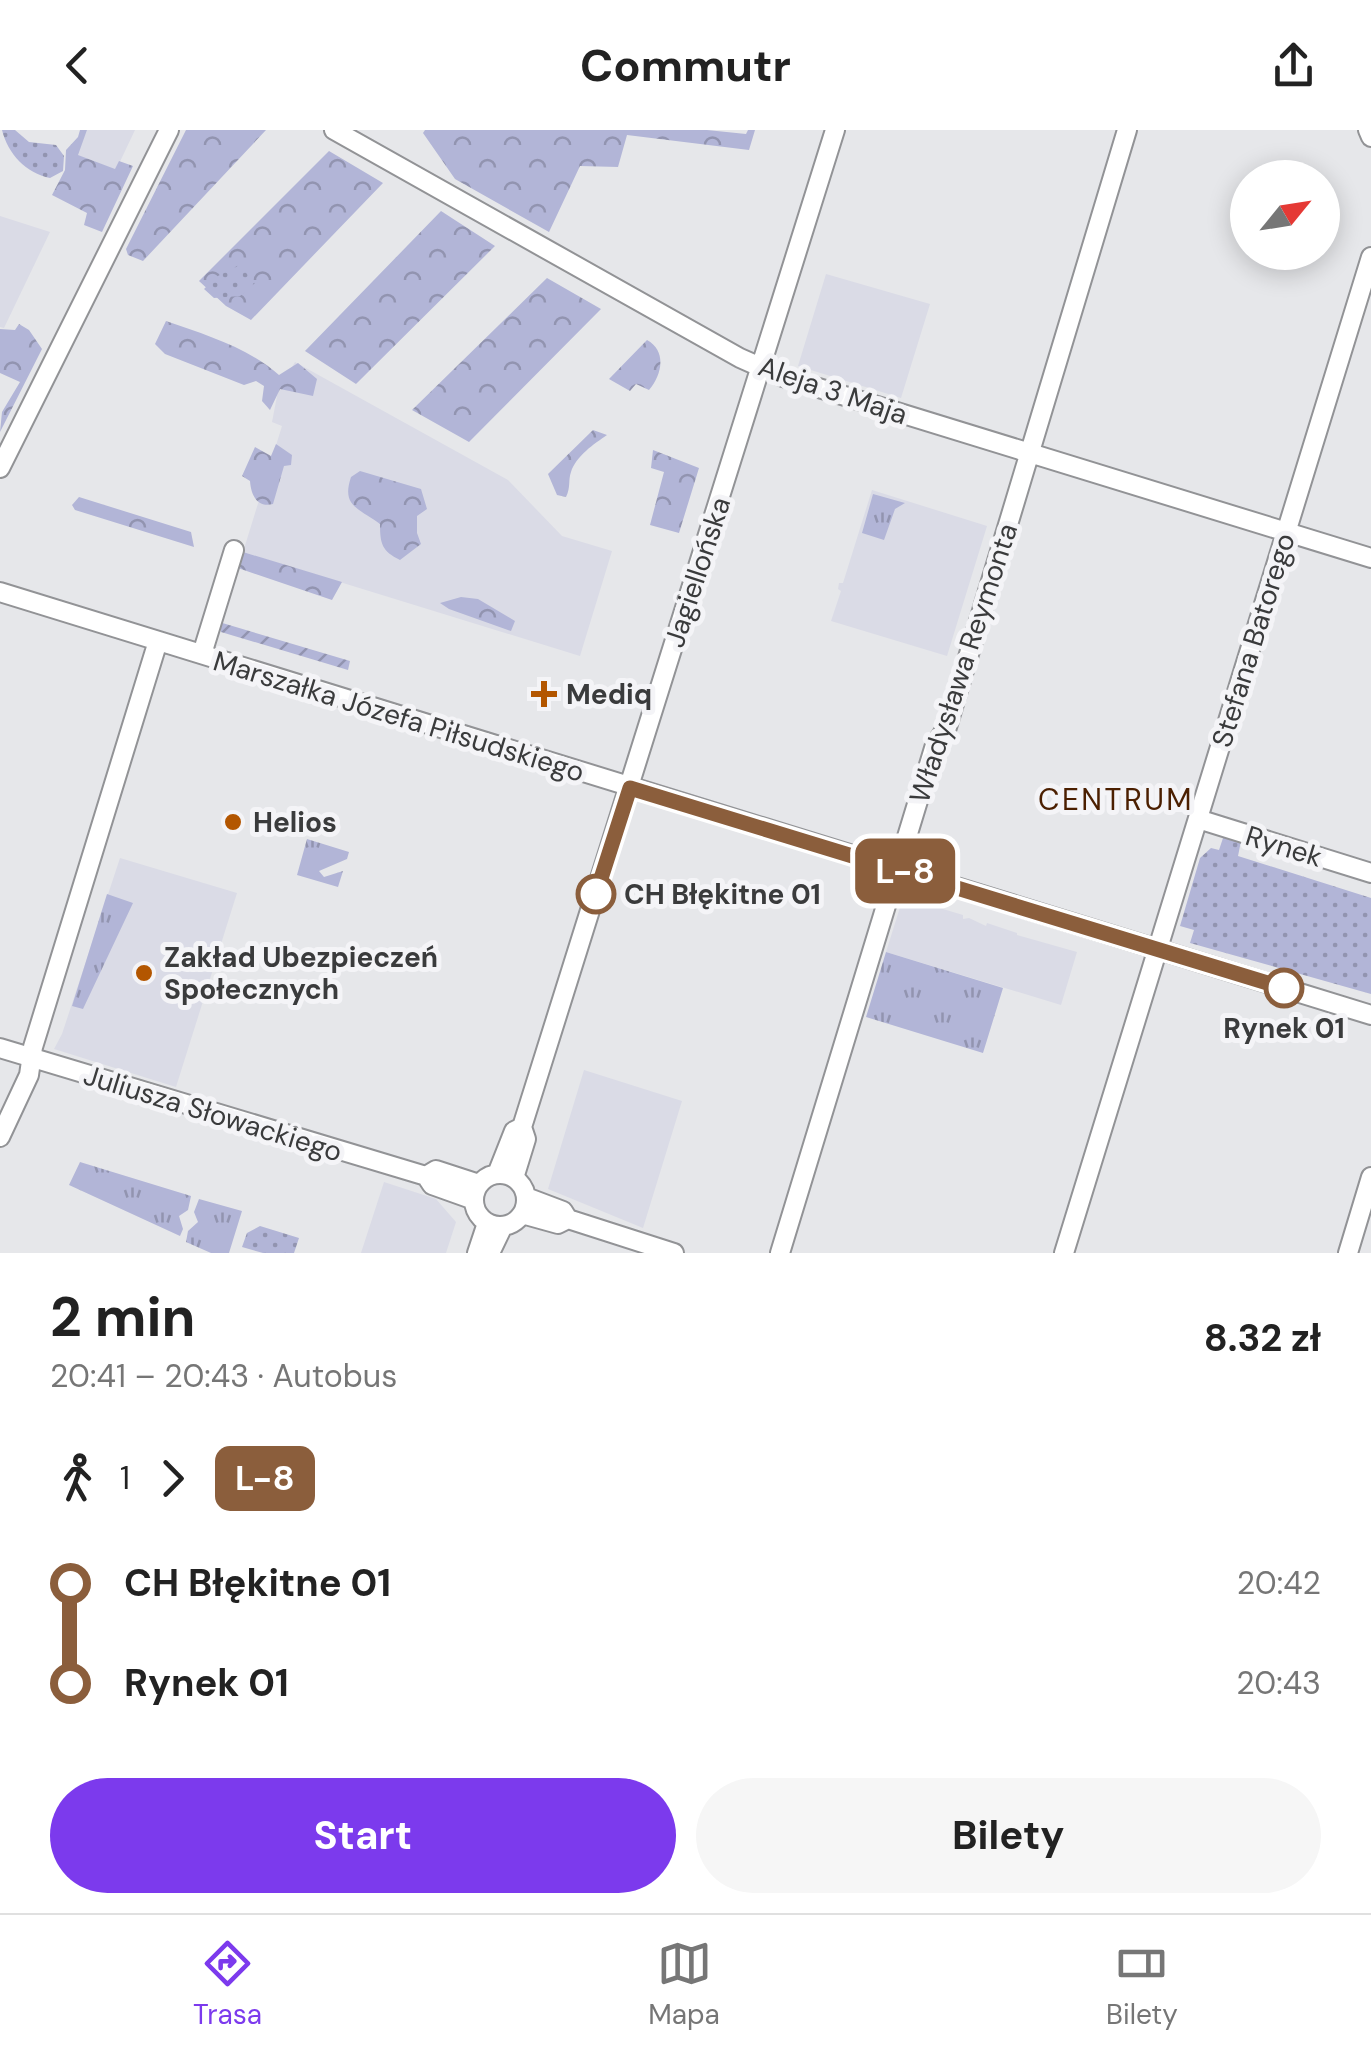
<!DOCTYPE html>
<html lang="pl">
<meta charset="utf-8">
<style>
body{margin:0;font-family:"DM Sans",sans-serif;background:#f6f6f6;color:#222;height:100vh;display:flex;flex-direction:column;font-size:38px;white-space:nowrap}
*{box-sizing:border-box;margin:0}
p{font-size:32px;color:#767676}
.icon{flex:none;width:55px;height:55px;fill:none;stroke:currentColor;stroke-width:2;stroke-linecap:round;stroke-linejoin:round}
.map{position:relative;height:1123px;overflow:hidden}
.side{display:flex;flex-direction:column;background:#fff;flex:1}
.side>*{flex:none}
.badge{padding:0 20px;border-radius:15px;font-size:35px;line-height:65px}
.needle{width:65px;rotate:60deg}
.fabs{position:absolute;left:1230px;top:30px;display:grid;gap:20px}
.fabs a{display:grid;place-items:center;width:110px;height:110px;border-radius:50%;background:#fff;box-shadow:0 5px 25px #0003;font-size:50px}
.map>.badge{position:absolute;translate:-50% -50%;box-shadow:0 0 0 5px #fff}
.legs{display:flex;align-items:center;gap:15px;height:110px;padding:0 50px;font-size:32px}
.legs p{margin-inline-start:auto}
.headline{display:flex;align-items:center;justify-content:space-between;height:170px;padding:0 50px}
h1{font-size:55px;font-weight:700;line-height:75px}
.primary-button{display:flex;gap:20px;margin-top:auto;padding:20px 50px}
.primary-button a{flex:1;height:115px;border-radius:60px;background:#7c3aed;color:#fff;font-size:40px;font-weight:700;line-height:115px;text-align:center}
.primary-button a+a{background:#f6f6f6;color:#222}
ul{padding:0 50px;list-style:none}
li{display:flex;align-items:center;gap:35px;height:100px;font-size:38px}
li i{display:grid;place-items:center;width:15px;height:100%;margin:0 12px;background:currentColor}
li i::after{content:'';width:25px;height:25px;margin:-12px;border:8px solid;border-radius:50%;background:#fff}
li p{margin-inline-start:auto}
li:first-child i{background:linear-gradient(#0000 50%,currentColor 0)}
li:last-child i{background:linear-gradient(currentColor 50%,#0000 0)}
header{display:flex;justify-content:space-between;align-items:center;height:130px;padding:0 50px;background:#fff;font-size:45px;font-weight:700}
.menu{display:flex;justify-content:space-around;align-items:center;height:140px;border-top:2px solid #e0e0e0;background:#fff;font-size:28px;color:#767676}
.menu a{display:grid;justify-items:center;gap:5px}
.menu .selected{color:#7c3aed}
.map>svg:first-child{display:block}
.built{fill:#dadbe6}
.grass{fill:url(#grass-tufts)}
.forest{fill:url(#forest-crowns)}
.park{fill:url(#park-dots)}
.garden{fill:url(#garden-furrows)}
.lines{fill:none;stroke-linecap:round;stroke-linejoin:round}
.minor-casing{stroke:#929396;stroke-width:22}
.minor{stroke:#fff;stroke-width:18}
.line-1-casing{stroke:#fff;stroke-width:22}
.line-1{stroke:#8b5e3c;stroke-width:15}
.poi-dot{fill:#b35600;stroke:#f4f4f7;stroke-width:4}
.stop-1-dot{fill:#fff;stroke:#8b5e3c;stroke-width:5}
.labels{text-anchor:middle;stroke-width:10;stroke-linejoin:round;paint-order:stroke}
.street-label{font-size:28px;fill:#3a3b3c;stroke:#f4f4f7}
.poi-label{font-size:28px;font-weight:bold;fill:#3a3b3c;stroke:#f4f4f7;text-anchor:start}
.stop-label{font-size:28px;font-weight:bold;fill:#3a3b3c;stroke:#f4f4f7;text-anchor:start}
.neighbourhood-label{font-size:30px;letter-spacing:2.5px;fill:#4b1f00;stroke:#f4f4f7}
</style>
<header><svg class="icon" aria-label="back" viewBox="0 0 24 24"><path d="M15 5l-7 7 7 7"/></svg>Commutr<svg class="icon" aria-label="share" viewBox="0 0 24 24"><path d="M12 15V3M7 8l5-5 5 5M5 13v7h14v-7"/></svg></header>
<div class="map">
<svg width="1371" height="1123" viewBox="0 0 1371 1123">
<defs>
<pattern id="grass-tufts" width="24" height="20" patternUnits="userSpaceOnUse" patternTransform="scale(2.5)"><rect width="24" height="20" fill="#b2b5d7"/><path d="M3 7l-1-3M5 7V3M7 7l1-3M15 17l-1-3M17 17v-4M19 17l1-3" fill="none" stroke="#9294b0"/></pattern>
<pattern id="forest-crowns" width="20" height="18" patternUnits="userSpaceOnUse" patternTransform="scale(2.5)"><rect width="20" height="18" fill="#b2b5d7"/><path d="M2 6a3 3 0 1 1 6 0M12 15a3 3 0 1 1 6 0" fill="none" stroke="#9294b0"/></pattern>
<pattern id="park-dots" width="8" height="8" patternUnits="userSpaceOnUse" patternTransform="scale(2.5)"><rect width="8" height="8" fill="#b2b5d7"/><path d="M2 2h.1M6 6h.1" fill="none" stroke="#9294b0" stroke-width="1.8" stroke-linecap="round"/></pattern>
<pattern id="garden-furrows" width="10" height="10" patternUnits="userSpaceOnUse" patternTransform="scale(2.5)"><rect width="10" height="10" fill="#b2b5d7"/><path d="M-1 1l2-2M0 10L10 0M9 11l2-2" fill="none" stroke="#9294b0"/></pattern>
</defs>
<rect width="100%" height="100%" fill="#e6e7ea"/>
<path class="built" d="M87 0H135L116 40 77 25Z
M0 86 50 102 4 198 0 197Z
M826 144 930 174 901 268 798 236Z
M295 232 508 350 562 406 612 421 580 526 243 422 282 296 272 292 278 261Z
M872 360 987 396 947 526 831 491 841 461 838 459 839 453H843Z
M120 728 237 763 176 957 54 919 62 904Z
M902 771 928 775V778L933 776 963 785V789L969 788 986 796 987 793 1017 803V805L1077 822 1061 875 886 822Z
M584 940 682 971 643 1098 548 1059Z
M384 1052 436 1069 456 1092 446 1123H361Z"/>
<path class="grass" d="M873 364 905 373 895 379 884 410 862 403Z
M307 709 349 722 347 729 319 741 324 747 343 741 338 757 297 745Z
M107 764 133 773 83 879 72 876Z
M886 822 1003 858 983 923 866 887Z
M80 1032 191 1066 188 1080 179 1086 183 1099 180 1106 69 1055Z
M199 1069 242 1081 229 1123H211L186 1112 188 1101 198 1092 194 1082Z"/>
<path class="forest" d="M80 0H87L78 25 115 39 119 31 133 36 102 102 84 95 87 83 52 65 65 40 66 20 78 7Z
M186 0H266L143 131 128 125 126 119Z
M425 0H707L746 4 748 0H755L749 20 627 5 618 37 580 36 549 102 455 49 423 3Z
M329 21 383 53 251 190 226 176 199 151Z
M441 81 495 116 356 254 305 221Z
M547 148 601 179 469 312 412 280Z
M166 191C206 205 247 217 279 245L298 233 317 249 313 266 280 259 270 280 262 271 264 256 256 251 244 255 165 224 155 214Z
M19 194 29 200 42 219 0 302 2 282 20 252 0 243V199L15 200Z
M647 210C667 221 662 245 649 260L636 254 630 261 609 249Z
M593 300 607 305C594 314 576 326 571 342 568 350 571 357 566 367L557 365 548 344Z
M276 314 292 325 291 335 284 336 273 374C257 378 251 365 250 351L242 346 255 317 271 326Z
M653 320 699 338 679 403 650 395 664 342 651 338Z
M360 341 421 359 427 379 417 386V403L421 414 400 430C382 421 380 414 380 394 359 378 341 377 351 347Z
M79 367 191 402 194 417 75 380 72 375Z
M243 422 342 452 332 470 238 438Z
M461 467 478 469 515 491 511 501 449 479 440 473Z"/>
<path class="park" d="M2 0H15L29 12 56 15 64 26 63 41 50 48C26 43 8 24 2 0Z
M239 135 255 153 240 166 214 168 204 159 216 147Z
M1224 705 1241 711 1238 726 1371 768V864L1190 813 1194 800 1180 796 1200 728 1211 718 1219 720Z
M260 1096 299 1108 294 1123H263L242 1117 247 1103Z"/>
<path class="garden" d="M219 492 350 531 348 540 221 502Z"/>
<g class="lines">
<g class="minor-casing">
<path id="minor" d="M334 0 740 228 783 247 1371 428
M1368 0 1371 7
M0 338 169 0
M0 462 1371 885
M202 524 234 420
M1198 689 1371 743
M0 918 426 1046 432 1055 474 1070
M0 1007 29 945 33 917 158 511
M497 1044 514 1001 522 997
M474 1070a26 26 0 1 1 52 0a26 26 0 1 1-52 0Z
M426 1046 436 1040 479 1054
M514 1048 526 1009 522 997 835 0
M526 1067 563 1081 568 1089 674 1123
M522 1084 558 1094 568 1089
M477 1123 487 1093
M490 1123 503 1096
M780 1123 935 615 947 597 1127 0
M1064 1123 1371 127
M1348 1123 1371 1047"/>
</g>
<use href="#minor" class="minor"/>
</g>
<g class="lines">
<g class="line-1-casing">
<path id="line-1" d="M596 764 630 658 1284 858"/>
</g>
<use href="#line-1" class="line-1"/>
</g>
<g class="poi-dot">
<path d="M539 549h10v10h10v10h-10v10h-10v-10h-10v-10h10z"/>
<circle cx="233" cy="692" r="10"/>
<circle cx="144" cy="843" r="10"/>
</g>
<g class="stop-1-dot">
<circle cx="596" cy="764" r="18"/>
<circle cx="1284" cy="858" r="18"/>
</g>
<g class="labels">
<g class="street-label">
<text transform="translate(833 260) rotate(19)" y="10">Aleja 3 Maja</text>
<text transform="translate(697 442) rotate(-72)" y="10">Jagiellońska</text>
<text transform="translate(1253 510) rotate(-73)" y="10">Stefana Batorego</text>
<text transform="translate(963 533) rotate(-72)" y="10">Władysława Reymonta</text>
<text transform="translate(399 586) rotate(17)" y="10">Marszałka Józefa Piłsudskiego</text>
<text transform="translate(1284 716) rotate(17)" y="10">Rynek</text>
<text transform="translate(213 983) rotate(17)" y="10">Juliusza Słowackiego</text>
</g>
<g class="poi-label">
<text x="566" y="574">Mediq</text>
<text x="253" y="702">Helios</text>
<text x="164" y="837">Zakład Ubezpieczeń<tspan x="164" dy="32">Społecznych</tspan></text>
</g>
<g class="stop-label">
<text x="624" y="774">CH Błękitne 01</text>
<text x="1284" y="908" text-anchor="middle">Rynek 01</text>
</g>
<g class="neighbourhood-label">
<text x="1116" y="680">CENTRUM</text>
</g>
</g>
</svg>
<div class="fabs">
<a><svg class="needle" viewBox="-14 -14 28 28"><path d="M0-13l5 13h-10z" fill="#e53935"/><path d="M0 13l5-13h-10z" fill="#767676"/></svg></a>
</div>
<b class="badge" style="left:905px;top:741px;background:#8b5e3c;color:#fff">L-8</b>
</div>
<section class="side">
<div class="headline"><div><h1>2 min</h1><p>20:41 – 20:43 · Autobus</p></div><b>8.32 zł</b></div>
<div class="legs"><svg class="icon" aria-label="walk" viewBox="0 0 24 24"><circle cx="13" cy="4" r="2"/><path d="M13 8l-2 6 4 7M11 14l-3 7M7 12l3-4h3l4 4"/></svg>1<svg class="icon" aria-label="forward" viewBox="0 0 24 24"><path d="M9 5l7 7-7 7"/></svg><b class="badge" style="background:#8b5e3c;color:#fff">L-8</b></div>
<ul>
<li><i style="color:#8b5e3c"></i><b>CH Błękitne 01</b><p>20:42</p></li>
<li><i style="color:#8b5e3c"></i><b>Rynek 01</b><p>20:43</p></li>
</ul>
<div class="primary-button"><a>Start</a><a>Bilety</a></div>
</section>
<nav class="menu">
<a class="selected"><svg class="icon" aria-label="directions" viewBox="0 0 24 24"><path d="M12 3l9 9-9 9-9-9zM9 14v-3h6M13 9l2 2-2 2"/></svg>Trasa</a>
<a><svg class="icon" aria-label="map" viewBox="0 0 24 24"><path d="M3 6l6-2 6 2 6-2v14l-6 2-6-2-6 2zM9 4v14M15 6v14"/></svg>Mapa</a>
<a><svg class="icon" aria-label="tickets" viewBox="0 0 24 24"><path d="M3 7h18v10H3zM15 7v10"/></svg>Bilety</a>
</nav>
